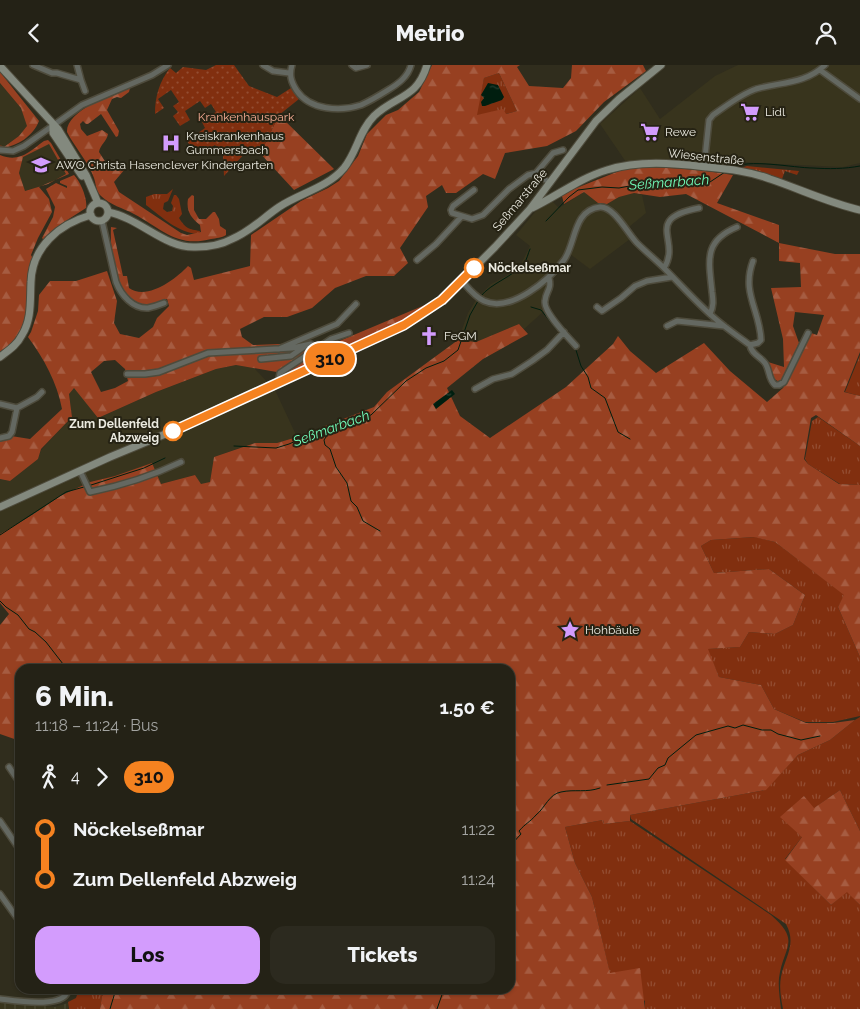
<!DOCTYPE html>
<html lang="de">
<meta charset="utf-8">
<style>
body{margin:0;font-family:Raleway,sans-serif;background:#2c2a1f;color:#f1f3f6;height:100vh;display:flex;flex-direction:column;font-size:19px;white-space:nowrap}
*{box-sizing:border-box;margin:0}
p{font-size:16px;color:#a3a4a1}
.icon{flex:none;width:28px;height:28px;fill:none;stroke:currentColor;stroke-width:2;stroke-linecap:round;stroke-linejoin:round}
.map{position:relative;flex:1;overflow:hidden}
.details{position:absolute;left:15px;top:599px;width:500px;height:330px;display:flex;flex-direction:column;background:#242216;border-radius:15px;box-shadow:0 1px 4px #0004,0 0 0 1px #413f35}
.details>*{flex:none}
.badge{padding:0 10px;border-radius:16px;font-size:18px;line-height:32px}
.map>.badge{position:absolute;translate:-50% -50%;box-shadow:0 0 0 2px #fff}
.legs{display:flex;align-items:center;gap:8px;height:55px;padding:0 20px;font-size:16px}
.legs p{margin-inline-start:auto}
.head{display:flex;align-items:center;justify-content:space-between;height:85px;padding:0 20px}
h1{font-size:28px;font-weight:800;line-height:38px}
.button{display:flex;gap:10px;margin-top:auto;padding:10px 20px}
.button a{flex:1;height:58px;border-radius:15px;background:#d39cfd;color:#111;font-size:20px;font-weight:800;line-height:58px;text-align:center}
.button a+a{background:#2c2a1f;color:#f1f3f6}
ul{padding:0 20px;list-style:none}
li{display:flex;align-items:center;gap:18px;height:50px;font-size:19px}
li i{display:grid;place-items:center;width:8px;height:100%;margin:0 6px;background:currentColor}
li i::after{content:'';width:12px;height:12px;margin:-6px;border:4px solid;border-radius:50%;background:#242216}
li p{margin-inline-start:auto}
li:first-child i{background:linear-gradient(#0000 50%,currentColor 0)}
li:last-child i{background:linear-gradient(currentColor 50%,#0000 0)}
header{display:flex;justify-content:space-between;align-items:center;height:65px;padding:0 20px;background:#242216;font-size:22px;font-weight:800}
.map>svg:first-child{display:block}
.built{fill:#38341d}
.industrial{fill:url(#industrial-grid)}
.grass{fill:url(#grass-tufts)}
.forest{fill:url(#forest-firs);fill-rule:evenodd}
.park{fill:url(#park-dots)}
.water{fill:url(#water-ripples)}
.lines{fill:none;stroke-linecap:round;stroke-linejoin:round}
.stream{stroke:#001e0f;stroke-width:1}
.street-casing{stroke:#4e4b3c;stroke-width:8}
.secondary-casing{stroke:#4e4b3c;stroke-width:9}
.street{stroke:#646861;stroke-width:5}
.secondary{stroke:#83897e;stroke-width:7}
.line-1-casing{stroke:#fff;stroke-width:11}
.line-1{stroke:#f58220;stroke-width:8}
.stop-1-dot{fill:#fff;stroke:#f58220;stroke-width:2.5}
.labels{text-anchor:middle;stroke-width:4;stroke-linejoin:round;paint-order:stroke}
.poi-label{font-size:12px;fill:#ebeae0;stroke:#262314;text-anchor:start}
.park-label{font-size:12px;fill:#f5ac94;stroke:#262314}
.street-label{font-size:12px;fill:#ebeae0;stroke:#262314}
.stop-label{font-size:12px;font-weight:bold;fill:#ebeae0;stroke:#262314;text-anchor:start}
.water-label{font-size:14px;font-style:italic;fill:#72fdba;stroke:#262314}
</style>
<header><svg class="icon" aria-label="back" viewBox="0 0 24 24"><path d="M15 5l-7 7 7 7"/></svg>Metrio<svg class="icon" aria-label="person" viewBox="0 0 24 24"><circle cx="12" cy="8" r="4"/><path d="M4 21q1-7 8-7t8 7"/></svg></header>
<div class="map">
<svg width="860" height="944" viewBox="0 0 860 944">
<defs>
<pattern id="industrial-grid" width="8" height="8" patternUnits="userSpaceOnUse" patternTransform="scale(1.25)"><rect width="8" height="8" fill="#38341d"/><path d="M0 4h8M4 0v8" fill="none" stroke="#4b4833"/></pattern>
<pattern id="grass-tufts" width="24" height="20" patternUnits="userSpaceOnUse" patternTransform="scale(1.25)"><rect width="24" height="20" fill="#812f0f"/><path d="M3 7l-1-3M5 7V3M7 7l1-3M15 17l-1-3M17 17v-4M19 17l1-3" fill="none" stroke="#934d32"/></pattern>
<pattern id="forest-firs" width="22" height="20" patternUnits="userSpaceOnUse" patternTransform="scale(1.25)"><rect width="22" height="20" fill="#974021"/><path d="M5 1l3.5 6h-7zM16 11l3.5 6h-7z" fill="#a65c41"/></pattern>
<pattern id="park-dots" width="8" height="8" patternUnits="userSpaceOnUse" patternTransform="scale(1.25)"><rect width="8" height="8" fill="#812f0f"/><path d="M2 2h.1M6 6h.1" fill="none" stroke="#934d32" stroke-width="1.8" stroke-linecap="round"/></pattern>
<pattern id="water-ripples" width="26" height="14" patternUnits="userSpaceOnUse" patternTransform="scale(1.25)"><rect width="26" height="14" fill="#001e0f"/><path d="M2 4q2-2 4 0t4 0M15 11q2-2 4 0t4 0" fill="none" stroke="#253f32"/></pattern>
</defs>
<rect width="100%" height="100%" fill="#302d1d"/>
<path class="built" d="M738 0H860V98L843 102 738 97 731 101 662 94 626 97 600 59 640 23 660 54 715 11Z
M0 18 21 43 28 61 19 71 4 82 0 80Z
M49 78 66 109 48 119 25 126 19 108 23 92Z
M584 127 598 138 607 139 619 132 634 128 642 130 646 148 624 166 630 174 590 204 566 186 549 208 541 239 544 246 524 264 519 259 476 277 458 275 468 248 477 233 491 219 508 210 521 199 530 181 516 170 535 147 552 136 559 143Z
M236 300 254 303 275 325 297 372 277 378H254L214 392 210 417 201 420 195 410 161 419 115 411 90 417 60 431 32 450 0 469V414L10 416 38 394 41 385 72 352 69 329 74 322 98 353 156 327 216 304Z"/>
<path class="industrial" d="M0 937 55 942 68 938V944H0Z"/>
<path class="grass" d="M499 8 517 46 506 49 476 50 484 13Z
M747 101 799 106 797 110 785 106 782 114 755 105 741 103Z
M173 124 168 136 164 138 163 144 167 147 172 146 173 141 171 138 174 130H176L179 134 182 149 179 153C186 164 189 164 200 166L199 169C178 168 162 152 146 140V132L154 129H167Z
M860 290V331L845 327Z
M818 352 860 381V420L840 419 808 399 805 394 812 356Z
M755 472 775 477 845 530 838 542 860 592V651L833 657H805L774 644 761 620 719 612 707 584 740 582 749 567 775 569 793 560 805 530 769 504 714 508 701 481 711 475Z
M860 652V766L840 725 813 744 804 731 802 772 785 794 831 840 847 826 860 840V944H783C781 934 779 922 781 912 785 891 797 880 786 859L631 754 630 750 765 725 798 690 830 675 855 655Z
M603 755 604 759 630 756 771 850C802 877 783 881 779 913 778 923 780 934 781 944H645V936L610 909 592 832 575 798 565 762Z
M79 924H110L102 931 100 944H69L68 937 76 933Z"/>
<path class="forest" d="M432 0H520L517 2 529 21 563 23 571 13 572 0H643L646 6 604 37 576 66 547 81 505 88 495 114 483 109 456 128H446L442 120 426 131 428 142 400 183 408 198 394 211H366L335 223 312 243 287 252H264L240 264 242 272 253 280 304 278 312 286 337 277 432 237 413 251 288 309 236 300 216 304 156 327 98 353 74 323 69 329 72 352 41 384 38 394 10 416 0 414V375L11 371 30 374 62 344C57 317 44 294 28 272L31 267 38 246 39 230 50 216H76L107 206 117 236 114 258 120 269 139 273 153 262 157 253 169 241 167 234C160 237 152 240 144 240 113 240 110 183 111 162L117 163 113 165 123 211H127L129 223C147 236 176 214 188 201L191 203 194 215 250 201 251 170 301 136 328 123 339 116 358 91 367 69 386 50 398 45 419 27ZM499 8 517 46 506 49 503 44 477 50 484 13ZM115 295 125 304 128 316 115 323 101 327 91 307 104 296Z
M0 7 39 56C33 71 18 81 2 83L0 80 4 82 19 71 27 61 21 43 0 18Z
M127 22 130 23 129 27 121 33 117 32 112 34 107 45 119 66 118 71 116 72 101 49 88 59H86L83 56 80 59 81 64 87 71 102 65 108 69C107 76 100 80 99 87L110 104 123 100 125 104 114 117 119 127 181 168 187 170 201 167 200 160C191 153 186 146 188 134L192 130 194 131V145L199 154H206L213 147H215L219 154 220 161 226 165V170C222 173 216 173 211 174 177 183 162 164 134 149 123 143 110 140 101 131 96 127 96 119 94 113 89 98 74 81 67 67 66 46 111 30 127 22Z
M279 50 334 104 294 125 257 85 263 83Z
M48 75 51 78 69 109 39 122 49 134 52 147 38 173 31 190 33 194C30 227 32 268 0 287V90C19 98 29 87 44 76ZM49 79 66 109 48 119 25 126 19 108 23 92Z
M629 102C665 102 699 104 733 110L717 138 779 160V178L835 189H860V287L844 327 860 331V381L816 350 811 353 804 394 808 399 839 419 860 420V592L838 542 844 530 775 477 754 472 711 475 701 481 714 508 769 504 805 530 793 560 775 569 749 567 740 582 708 584 719 612 761 620 774 644 806 658H833L855 655 830 675 798 690 766 725 630 750V756L604 759 603 755 565 762 575 798 592 832 610 908 640 903 645 944H100L102 931 110 924H510V604H20V676L0 669V560L9 549 0 538V469L32 450 60 431 90 417 115 411 152 398 161 419 195 410 201 419 210 417 214 392 255 378H277L297 372 374 342 387 327 458 275 476 277 519 259 528 269 483 294 447 323 460 351 490 373 566 322 613 279 618 271 630 286 656 308 704 278 730 306 767 337 783 323 789 313 811 268 817 270 824 250 795 247 793 261 799 278 781 317C771 315 770 307 768 297L784 302 783 274 771 223 801 222 800 198 779 196V178L686 129 660 132 634 128 619 132 607 139 598 138 584 127 564 139 562 131 574 124Z
M74 110C80 116 88 134 86 143L61 159 44 175 42 173 53 152 55 142 46 124 56 118 67 123V121L60 118V116Z
M840 725 860 766V840L847 827 831 840 785 795 802 772 780 752 804 731 814 743Z"/>
<path class="park" d="M216 0H234L249 21 277 32 291 23 299 34 279 50 263 83 246 87 224 111 223 91 215 80 197 91 187 76 205 63 202 57 204 56 202 53 209 49 210 50 216 47 211 39 205 43 200 36 185 46 190 55 180 61 173 51 178 47 173 41 179 37 171 25 158 34 164 43 155 49C155 32 159 17 170 3L176 8 183 2 206 5Z"/>
<path class="water" d="M488 18 498 20 504 32 502 35 485 41H482L481 37 484 33 481 30Z
M452 325 455 329 436 344 433 339Z"/>
<g class="lines">
<path class="stream" d="M732 103C747 93 794 103 813 103 829 104 844 104 860 101
M546 156 569 132 578 125 602 122 619 123 645 118 710 117 725 107
M480 232C492 217 512 213 524 198 527 195 528 188 530 184
M531 242 541 245 557 265
M575 282 581 301 588 312 591 323 605 333 618 367 630 374
M328 363 330 366 324 375 325 380 330 384 336 402 347 418 351 436 357 442 363 456 380 466
M234 381 276 383 289 379 319 366 371 350 406 316 426 303 444 296 458 285 470 250 478 236
M88 421 144 403 165 393
M0 470 66 427 84 422
M0 536 6 542 18 550 29 564 35 567 46 577 63 599 71 604
M607 720 649 714 658 703 665 700 668 693 696 670 728 661 735 663 743 660 762 665H771L778 669 801 675 820 671
M510 781 521 769 519 766C526 758 530 757 536 750 545 743 549 729 561 727 575 724 586 728 600 723
M110 944 116 924
M437 944 444 924"/>
<g class="street-casing">
<path id="street" d="M33 0 52 8H57L81 15 85 26
M77 0 81 15
M263 0 273 6 289 8
M292 0C289 10 291 17 297 26 310 45 340 47 361 40 370 36 380 30 388 25 398 19 408 12 411 0
M352 0 356 3 367 0
M820 5 860 34
M0 85 13 86 24 81 82 40 152 10 168 0
M704 102 709 55 713 50C726 41 741 29 756 24 780 17 806 19 825 0
M550 118 536 108 553 88 563 85
M462 151 452 148 451 145 453 141 474 125
M102 156 116 217C121 230 133 244 148 243 153 242 159 240 164 238
M417 195 436 179 462 151 472 154 483 150 509 124 528 110 536 108
M664 203C682 175 642 154 699 143
M549 213C552 225 546 225 545 236 543 247 568 272 576 281
M462 216C468 223 475 232 484 236 511 248 549 215 564 195 576 178 573 145 600 142 614 141 628 169 637 178 646 187 656 195 665 204 680 219 695 236 711 250 723 261 736 270 750 280 751 289 760 291 765 298 770 305 768 314 775 320H779L784 317 808 268
M597 242 602 246 621 233 635 221 647 216 672 212
M710 249C714 241 713 235 712 227 709 196 703 176 737 162
M667 261 677 256 724 261
M750 280 758 278 761 275C760 245 741 228 753 196
M279 284 337 259 356 239
M261 294 291 291 305 281
M127 309H145L159 307 208 288 292 283 311 279 316 283
M278 318 280 308 331 274 349 268
M475 324 493 314 512 309 532 296 547 285 564 267
M0 339 17 343 12 367 9 371 0 373
M17 343 37 332 42 327
M80 406 90 427C124 420 150 412 181 397
M9 702 20 718
M0 756 20 785
M0 829 20 857
M0 934C17 936 67 944 68 924"/>
</g>
<g class="secondary-casing">
<path id="secondary" d="M0 1 58 64 86 110 98 138
M53 60V68L82 111
M90 147a9 9 0 1 1 18 0a9 9 0 1 1-18 0Z
M532 143C557 131 580 113 607 105 639 95 673 98 706 102 727 104 749 106 770 114 800 124 829 138 860 145
M108 147C140 153 165 184 196 182 208 182 221 180 232 174 250 167 264 152 279 142 300 128 327 123 344 103 357 87 359 66 374 51 396 30 417 34 427 0
M0 292C9 285 17 280 22 270 32 254 30 236 31 217 32 182 59 159 91 150
M0 442 110 392 175 365 199 353 404 260 420 251 442 235 495 182 530 144 596 56 619 34 661 0"/>
</g>
<use href="#street" class="street"/>
<use href="#secondary" class="secondary"/>
</g>
<g class="lines">
<g class="line-1-casing">
<path id="line-1" d="M173 366 404 260 442 235 474 203"/>
</g>
<use href="#line-1" class="line-1"/>
</g>
<defs>
<g id="supermarket-bare" transform="scale(1.5)"><path d="M-6-5.5h2.5l.6 2H6L4.5 2H-2.5L-4.4-4H-6ZM-1.5 3.2a1.3 1.3 0 1 0 .1 0ZM3 3.2a1.3 1.3 0 1 0 .1 0Z" fill="#d39cfd" stroke="#262314" stroke-width="2.5" paint-order="stroke"/></g>
<g id="hospital-bare" transform="scale(1.5)"><path d="M-5-5h3v3.5h4V-5h3V5h-3V1.5h-4V5h-3Z" fill="#d39cfd" stroke="#262314" stroke-width="2.5" paint-order="stroke"/></g>
<g id="school-bare" transform="scale(1.5)"><path d="M0-5L7-2L0 1L-7-2ZM-4 1L0 2.5L4 1V4Q0 6-4 4Z" fill="#d39cfd" stroke="#262314" stroke-width="2.5" paint-order="stroke"/></g>
<g id="church-bare" transform="scale(1.5)"><path d="M-1.2-6h2.4v3.5h3.3v2.4h-3.3V6h-2.4V-.1h-3.3v-2.4h3.3Z" fill="#d39cfd" stroke="#262314" stroke-width="2.5" paint-order="stroke"/></g>
<g id="sight-bare" transform="scale(1.5)"><path d="M0-6L1.8-2.2L6-1.7L2.9 1.2L3.7 5.4L0 3.3L-3.7 5.4L-2.9 1.2L-6-1.7L-1.8-2.2Z" fill="#d39cfd" stroke="#262314" stroke-width="2.5" paint-order="stroke"/></g>
</defs>
<g fill-rule="evenodd">
<use href="#supermarket-bare" x="750" y="47"/>
<use href="#supermarket-bare" x="650" y="67"/>
<use href="#hospital-bare" x="171" y="78"/>
<use href="#school-bare" x="41" y="100"/>
<use href="#church-bare" x="429" y="271"/>
<use href="#sight-bare" x="570" y="565"/>
</g>
<g class="stop-1-dot">
<circle cx="474" cy="203" r="9"/>
<circle cx="173" cy="366" r="9"/>
</g>
<g class="labels">
<g class="poi-label">
<text x="765" y="51">Lidl</text>
<text x="665" y="71">Rewe</text>
<text x="186" y="75">Kreiskrankenhaus<tspan x="186" dy="14">Gummersbach</tspan></text>
<text x="56" y="104">AWO Christa Hasenclever Kindergarten</text>
<text x="444" y="275">FeGM</text>
<text x="585" y="569">Hohbäule</text>
</g>
<g class="park-label">
<text x="246" y="56">Krankenhauspark</text>
</g>
<g class="street-label">
<text transform="translate(706 92) rotate(6)" y="4">Wiesenstraße</text>
<text transform="translate(520 135) rotate(-50)" y="4">Seßmarstraße</text>
</g>
<g class="stop-label">
<text x="488" y="207">Nöckelseßmar</text>
<text x="159" y="363" text-anchor="end">Zum Dellenfeld<tspan x="159" dy="14">Abzweig</tspan></text>
</g>
<g class="water-label">
<text transform="translate(669 117) rotate(-4)" y="5">Seßmarbach</text>
<text transform="translate(331 363) rotate(-20)" y="5">Seßmarbach</text>
</g>
</g>
</svg>
<b class="badge" style="left:330px;top:294px;background:#f58220;color:#111">310</b>
<section class="details">
<div class="head"><div><h1>6 Min.</h1><p>11:18 – 11:24 · Bus</p></div><b>1.50 €</b></div>
<div class="legs"><svg class="icon" aria-label="walk" viewBox="0 0 24 24"><circle cx="13" cy="4" r="2"/><path d="M13 8l-2 6 4 7M11 14l-3 7M7 12l3-4h3l4 4"/></svg>4<svg class="icon" aria-label="forward" viewBox="0 0 24 24"><path d="M9 5l7 7-7 7"/></svg><b class="badge" style="background:#f58220;color:#111">310</b></div>
<ul>
<li><i style="color:#f58220"></i><b>Nöckelseßmar</b><p>11:22</p></li>
<li><i style="color:#f58220"></i><b>Zum Dellenfeld Abzweig</b><p>11:24</p></li>
</ul>
<div class="button"><a>Los</a><a>Tickets</a></div>
</section>
</div>
